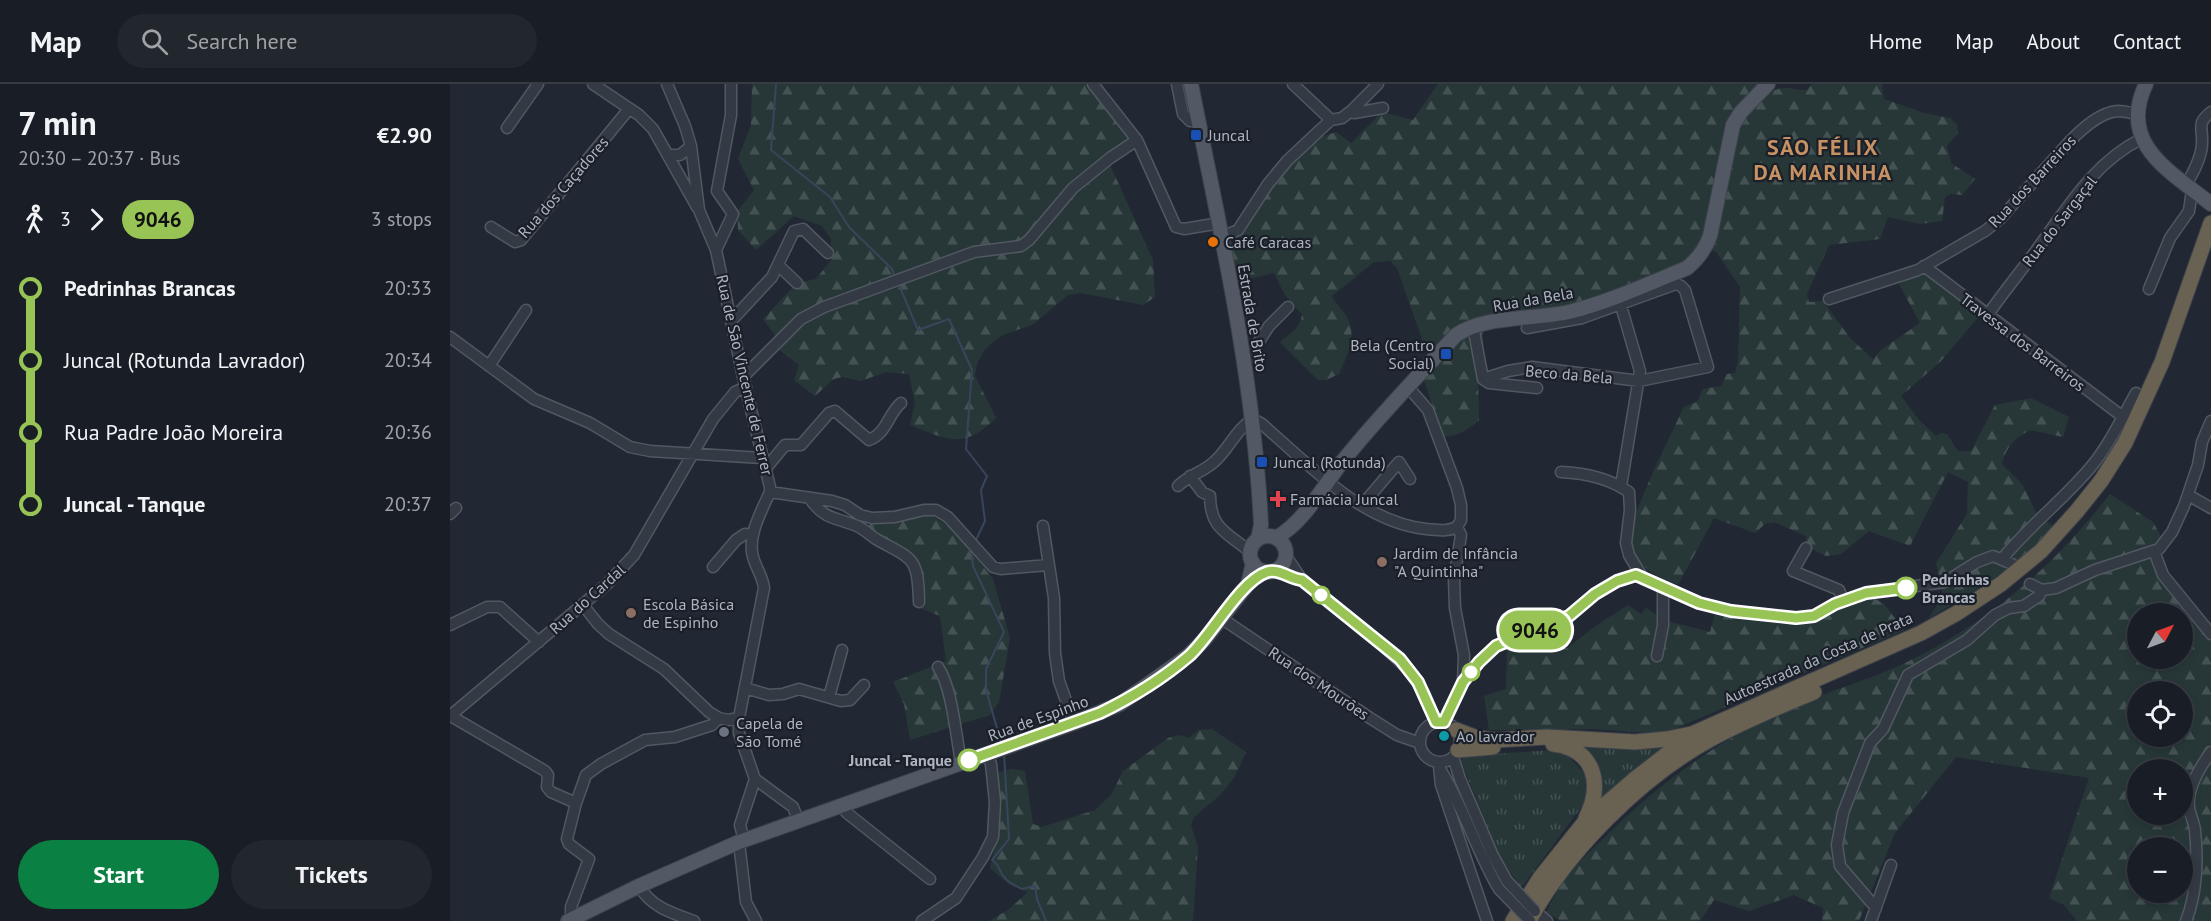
<!DOCTYPE html>
<meta charset="utf-8">
<style>
body{margin:0;font-family:"PT Sans",sans-serif;background:#22272e;color:#f1f3f6;height:100vh;display:flex;flex-direction:column;font-size:22px;white-space:nowrap}
*{box-sizing:border-box;margin:0}
p{font-size:20px;color:#9fa2a7}
.icon{flex:none;width:33px;height:33px;fill:none;stroke:currentColor;stroke-width:2;stroke-linecap:round;stroke-linejoin:round}
.map{position:relative;flex:1;overflow:hidden}
.sheet{display:flex;flex-direction:column;background:#191e26;width:450px}
.sheet>*{flex:none}
.badge{padding:0 12px;border-radius:20px;font-size:21px;line-height:39px}
.needle{width:39px;rotate:49deg}
.fabs{position:absolute;left:1677px;top:519px;display:grid;gap:12px}
.fabs a{display:grid;place-items:center;width:66px;height:66px;border-radius:50%;background:#191e26;box-shadow:0 3px 9px #0003,0 0 0 2px #373c43;font-size:30px}
.map>.badge{position:absolute;translate:-50% -50%;box-shadow:0 0 0 3px #fff}
.legs{display:flex;align-items:center;gap:9px;height:66px;padding:0 18px;font-size:20px}
.legs p{margin-inline-start:auto}
.headline{display:flex;align-items:center;justify-content:space-between;height:102px;padding:0 18px}
h1{font-size:33px;font-weight:700;line-height:45px}
.button{display:flex;gap:12px;margin-top:auto;padding:12px 18px}
.button a{flex:1;height:69px;border-radius:36px;background:#0b8043;color:#fff;font-size:24px;font-weight:700;line-height:69px;text-align:center}
.button a+a{background:#22272e;color:#f1f3f6}
ul{padding:0 18px;list-style:none}
li{display:flex;align-items:center;gap:21px;height:72px;font-size:22px}
li i{display:grid;place-items:center;width:9px;height:100%;margin:0 8px;background:currentColor}
li i::after{content:'';width:15px;height:15px;margin:-8px;border:4px solid;border-radius:50%;background:#191e26}
li p{margin-inline-start:auto}
li:first-child i{background:linear-gradient(#0000 50%,currentColor 0)}
li:last-child i{background:linear-gradient(currentColor 50%,#0000 0)}
header{display:flex;align-items:center;gap:36px;box-sizing:border-box;height:84px;padding:0 30px;background:#191e26;border-bottom:2px solid #373c43}
header strong{font-size:28px}
nav{display:flex;gap:33px;margin-inline-start:auto;font-size:21px}
.search{width:420px;height:54px;background:#22272e;display:flex;align-items:center;gap:15px;box-sizing:border-box;padding:0 21px;border-radius:33px;color:#9fa2a7;font-size:22px}
main{display:flex;flex:1;min-height:0}
.map>svg:first-child{display:block}
.grass{fill:url(#grass-tufts)}
.forest{fill:url(#forest-firs);fill-rule:evenodd}
.lines{fill:none;stroke-linecap:round;stroke-linejoin:round}
.stream{stroke:#38455b;stroke-width:2}
.minor-casing{stroke:#515862;stroke-width:13}
.major-casing{stroke:#3d434d;stroke-width:16}
.highway-casing{stroke:#3c424b;stroke-width:17}
.minor{stroke:#343a44;stroke-width:10}
.major{stroke:#525964;stroke-width:14}
.highway{stroke:#696152;stroke-width:15}
.minor-bridge-casing{stroke:#515862;stroke-width:13;stroke-linecap:butt}
.minor-bridge{stroke:#343a44;stroke-width:10}
.line-1-casing{stroke:#fff;stroke-width:14}
.line-1{stroke:#98c455;stroke-width:9}
.transit-dot{fill:#1a4fb4;stroke:#1a1f28;stroke-width:2}
.food-dot{fill:#e8710a;stroke:#1a1f28;stroke-width:2}
.health-dot{fill:#e0444e;stroke:#1a1f28;stroke-width:2}
.education-dot{fill:#8d6e63;stroke:#1a1f28;stroke-width:2}
.stop-1-dot{fill:#fff;stroke:#98c455;stroke-width:3}
.worship-dot{fill:#6b7280;stroke:#1a1f28;stroke-width:2}
.culture-dot{fill:#0f9aa8;stroke:#1a1f28;stroke-width:2}
.labels{text-anchor:middle;stroke-width:4.5;stroke-linejoin:round;paint-order:stroke}
.poi-label{font-size:16px;fill:#aeb5c1;stroke:#1a1f28;text-anchor:start}
.street-label{font-size:16px;fill:#aeb5c1;stroke:#1a1f28}
.stop-label{font-size:16px;font-weight:bold;fill:#aeb5c1;stroke:#1a1f28;text-anchor:start}
.district-label{font-size:22px;font-weight:bold;letter-spacing:1.5px;fill:#c69264;stroke:#1a1f28}
</style>
<header>
<strong>Map</strong>
<div class="search"><svg class="icon" aria-label="search" viewBox="0 0 24 24"><circle cx="10" cy="10" r="6"/><path d="M15 15l6 6"/></svg>Search here</div>
<nav><a>Home</a><a>Map</a><a>About</a><a>Contact</a></nav>
</header>
<main>
<section class="sheet">
<div class="headline"><div><h1>7 min</h1><p>20:30 – 20:37 · Bus</p></div><b>€2.90</b></div>
<div class="legs"><svg class="icon" aria-label="walk" viewBox="0 0 24 24"><circle cx="13" cy="4" r="2"/><path d="M13 8l-2 6 4 7M11 14l-3 7M7 12l3-4h3l4 4"/></svg>3<svg class="icon" aria-label="forward" viewBox="0 0 24 24"><path d="M9 5l7 7-7 7"/></svg><b class="badge" style="background:#98c455;color:#111">9046</b><p>3 stops</p></div>
<ul>
<li><i style="color:#98c455"></i><b>Pedrinhas Brancas</b><p>20:33</p></li>
<li><i style="color:#98c455"></i><span>Juncal (Rotunda Lavrador)</span><p>20:34</p></li>
<li><i style="color:#98c455"></i><span>Rua Padre João Moreira</span><p>20:36</p></li>
<li><i style="color:#98c455"></i><b>Juncal - Tanque</b><p>20:37</p></li>
</ul>
<div class="button"><a>Start</a><a>Tickets</a></div>
</section>
<div class="map">
<svg width="1761" height="837" viewBox="0 0 1761 837">
<defs>
<pattern id="grass-tufts" width="24" height="20" patternUnits="userSpaceOnUse" patternTransform="scale(1.5)"><rect width="24" height="20" fill="#273738"/><path d="M3 7l-1-3M5 7V3M7 7l1-3M15 17l-1-3M17 17v-4M19 17l1-3" fill="none" stroke="#445253"/></pattern>
<pattern id="forest-firs" width="22" height="20" patternUnits="userSpaceOnUse" patternTransform="scale(1.5)"><rect width="22" height="20" fill="#273738"/><path d="M5 1l3.5 6h-7zM16 11l3.5 6h-7z" fill="#445253"/></pattern>
</defs>
<rect width="100%" height="100%" fill="#212833"/>
<path class="grass" d="M1214 659 1216 663 1180 689 1148 718 1126 661Z
M1101 666 1117 671 1135 690 1137 713 1133 721 1071 804 1049 771 1011 677 1015 672Z"/>
<path class="forest" d="M302 0H638L681 52 657 74 703 176 705 213 693 221 631 209 618 211 582 241 555 250 544 257 534 266 527 280 525 292 546 334C514 366 498 356 460 341L465 319 459 290 436 288 411 297 392 293 384 295 365 312 344 296 349 281 328 265 327 254 313 235 347 199 366 195 381 176V155L372 142 344 132 306 166 288 146 287 128 304 106 288 75 301 41Z
M988 0H1309L1317 9C1338 0 1337 6 1357 6L1362 0H1433L1432 5 1434 15 1474 29 1500 34 1507 40 1508 49 1497 62 1501 79 1525 95 1512 111 1501 110 1495 113 1492 137 1470 140 1438 133 1430 155 1379 161 1357 210 1359 218 1373 217 1400 254 1423 275 1431 266 1470 239 1449 200 1476 186 1531 230 1491 277 1451 312 1469 336 1486 352 1491 349 1497 350 1508 367H1521L1545 321 1581 314 1619 333 1613 353 1581 346C1564 354 1557 362 1552 380L1572 400 1587 430 1604 443C1570 482 1523 508 1479 534L1493 512 1486 479 1517 430 1518 398 1498 388 1460 462 1419 447 1391 470 1376 472 1356 462V452L1324 438 1315 440 1305 449 1264 434 1228 501C1197 489 1194 485 1177 456 1191 410 1213 367 1234 323L1247 318 1253 305 1271 302 1277 290 1285 289 1288 277 1290 203 1266 168 1251 158 1243 174 1227 182 1146 216 1032 239 1034 267 1028 294 1029 336C1019 345 1004 355 991 352L988 335 974 297 983 286 947 184 940 177 924 178 882 212C886 221 894 226 898 235 907 255 897 271 889 290L876 296H868L830 258C841 249 850 245 852 230L835 211 824 189 786 198 780 169 814 115 835 86 868 54 886 48 901 59 932 28 963 36Z
M1660 410 1703 438 1711 453 1706 464 1727 515 1761 557V837H1627L1614 821 1599 814 1639 694 1506 673 1445 749 1409 837H1372L1373 824 1344 811 1299 827 1264 816 1250 837H1111L1096 828C1103 816 1109 802 1117 792 1127 779 1140 768 1152 756 1208 699 1271 654 1345 622 1381 606 1420 596 1455 579 1539 539 1604 482 1660 410ZM1688 530H1732V574H1688ZM1688 608H1732V652H1688ZM1688 686H1732V730H1688ZM1688 764H1732V808H1688Z
M464 422 501 443 543 495 560 554 549 618 540 631 460 656 454 620 443 598 496 577 490 532 470 524V493L464 479 411 450 431 428Z
M1417 510 1434 520 1454 546 1213 650 1142 645 1039 646 1034 612 1056 605 1057 563 1103 543 1116 565 1147 541 1178 521 1191 530 1196 524 1217 537 1260 548 1265 529 1343 538Z
M762 645 796 668 784 694 770 711 744 733 741 741 748 763 743 837H539L558 826 578 808 560 801 540 784 548 749 552 719 545 689 562 685 575 687 583 740 592 743 645 726 661 711 673 687 718 654 729 651 739 654 749 646Z"/>
<g class="lines">
<path class="stream" d="M326 0 321 66 380 113 399 143 442 185 444 191
M449 201 468 246 499 235 522 286 516 365 537 392 531 406 535 437 525 458
M521 465 523 482 554 548 536 585V606L551 658
M554 669 559 755 542 776C550 781 549 787 554 793 558 799 567 802 572 805L585 802 587 815 596 837"/>
<g class="minor-casing">
<path id="minor" d="M143 0 189 31 203 45 247 123
M217 0 235 42 241 62 249 126 266 166 293 293 320 403V408C312 426 297 452 303 473 306 484 313 493 314 504L289 634V649L305 695 290 741 294 756
M643 0 687 56 726 143 734 145 770 139
M727 0 733 30 740 37 748 36
M843 0 881 36
M901 27 904 29 933 24
M57 44 88 0
M219 71H230L241 62
M1736 101C1743 89 1752 73 1752 59 1753 43 1746 40 1761 28
M41 143 65 158 71 156 179 25
M772 153 788 146 818 100 837 77 871 45 881 36 892 34 901 27 928 0
M266 166 283 130 267 107 281 31V0
M329 182 347 199
M1474 182 1673 333
M1699 205 1720 154 1739 127 1742 106
M1169 215 1190 287 1171 402
M1379 215 1468 186 1535 147 1550 135 1620 57C1632 45 1650 28 1668 27 1674 27 1681 29 1687 30
M1537 232C1554 207 1573 185 1590 161 1619 121 1646 77 1691 55
M282 236 322 193 344 147 353 145 378 169
M1023 242 1033 295
M0 253 84 315 140 339 180 363 200 367 312 374
M795 279 819 242 838 223
M39 282 76 226
M293 293 351 235 374 223 524 168 571 162 579 156 623 104 660 74 687 56
M1033 295 1058 287 1082 283 1189 297 1258 283 1235 206 1231 202 1226 200 1132 234 1077 244
M1033 295 1039 299 1087 304
M958 303 978 326 1007 404 1011 421V436L1007 443
M316 384 335 361H351L379 329 385 327 419 356C437 349 438 330 451 319
M1111 388C1134 389 1160 395 1179 408L1180 426 1176 459 1179 471 1193 494
M740 392 752 408 760 412C760 446 779 449 801 469
M728 402C739 391 753 388 764 378 779 365 786 345 803 335L812 340C859 381 912 438 976 445 988 446 996 448 1007 443
M320 408 382 417 395 421 410 431 422 434 445 433 474 426H486L498 433 543 483 551 485 598 481
M1738 411 1761 424
M360 415C375 436 385 433 407 442 414 445 420 451 426 455 463 476 468 472 469 518
M912 421 949 378 960 395
M0 430 6 424
M593 442 604 514 605 569 609 597 624 639
M1007 443 1011 451 1004 495 1005 524 1014 571 1013 598
M1356 464 1343 487 1389 506 1393 517
M1704 467 1713 491 1761 550
M836 472 852 496 932 561 959 586 974 609 986 638
M1552 475C1578 443 1613 416 1640 384 1658 363 1672 334 1686 309
M263 483 286 456 295 450 303 451
M823 487 845 495 852 496
M1580 500 1592 506 1606 504 1645 486 1709 465 1722 448 1734 422 1748 381 1752 358 1761 337
M133 521 148 540 159 550 214 585 259 628 269 634 278 636 289 634
M771 534 920 634 947 651 970 659
M0 541 37 523H50L89 558
M1207 572 1213 541V503
M488 583C502 603 506 652 511 678
M295 604 319 611 333 610 349 605 391 617 400 616 414 601
M379 613 392 566
M0 632 157 500 184 471 263 335 285 308 296 303
M1 632 95 687 98 691 97 703 101 708 126 719
M970 658a20 20 0 1 1 40 0a20 20 0 1 1-40 0Z
M994 638 1013 598 1029 578 1046 562 1119 532 1145 510 1167 497 1187 491 1249 519 1281 527 1346 534 1364 532 1385 520 1416 509 1495 498 1527 478 1543 472 1562 480
M1003 673 1010 695 1043 772 1057 797
M989 682 991 701 1037 837
M990 685C1014 723 1026 767 1049 805
M305 695 343 723 348 736
M391 721 397 729 480 795
M289 758 296 818 306 837
M189 802C201 823 222 829 244 837
M1426 824 1390 782 1387 761 1393 729 1420 659 1433 645 1458 591 1517 556 1545 531 1559 524 1574 522 1589 512 1592 506
M1085 827 1097 837
M121 836V823L139 775 119 760 117 755 126 719 136 691 151 680 195 656 225 653 262 641 269 634
M472 837 506 814 533 773 543 753 545 718 541 680 537 670
M1421 837 1441 781
M1736 837C1747 810 1748 774 1745 746 1744 738 1740 731 1739 723 1737 704 1750 683 1761 668"/>
</g>
<g class="major-casing">
<path id="major" d="M741 0C770 146 804 292 811 441L808 455
M1696 0C1667 60 1721 88 1761 120
M800 470a18 18 0 1 1 36 0a18 18 0 1 1-36 0Z
M826 454C855 437 872 404 892 378 927 334 967 293 1006 251 1035 231 1084 236 1119 228 1159 218 1198 200 1237 184 1248 175 1255 166 1260 152L1283 41 1291 28 1318 0
M118 837 189 802 289 758 624 639 670 620 739 571 755 555 798 500 803 479"/>
</g>
<g class="highway-casing">
<path id="highway" d="M1006 646 1027 654 1045 656 1097 653 1185 658 1217 655 1241 650
M1103 660C1145 665 1153 700 1136 734
M1008 666 1043 663
M1063 837 1090 794 1134 739 1185 695 1244 649 1471 549 1507 529 1551 500 1591 467 1627 427 1651 397 1675 359 1712 278 1761 139
M1079 837C1116 768 1190 694 1259 656 1293 637 1328 623 1364 608"/>
</g>
<use href="#minor" class="minor"/>
<use href="#major" class="major"/>
<use href="#highway" class="highway"/>
<g class="minor-bridge-casing">
<path id="minor-bridge" d="M1057 797 1085 827
M1049 805 1080 837"/>
</g>
<use href="#minor-bridge" class="minor-bridge"/>
</g>
<g class="lines">
<g class="line-1-casing">
<path id="line-1" d="M519 676 650 629C681 614 712 595 739 572 762 551 790 497 817 488 829 484 840 495 852 496L950 575 968 598 986 638H994L1013 598 1029 578 1046 562 1119 532 1145 510 1167 497 1186 491 1249 519 1281 527 1346 534 1364 532 1385 520 1416 509 1456 504"/>
</g>
<use href="#line-1" class="line-1"/>
</g>
<g class="transit-dot">
<rect x="740" y="45" width="12" height="12" rx="3"/>
<rect x="990" y="264" width="12" height="12" rx="3"/>
<rect x="806" y="372" width="12" height="12" rx="3"/>
</g>
<circle class="food-dot" cx="763" cy="158" r="6"/>
<path class="health-dot" d="M825 406h6v6h6v6h-6v6h-6v-6h-6v-6h6z"/>
<g class="education-dot">
<circle cx="932" cy="478" r="6"/>
<circle cx="181" cy="529" r="6"/>
</g>
<g class="stop-1-dot">
<circle cx="1456" cy="504" r="10"/>
<circle cx="871" cy="511" r="8"/>
<circle cx="1021" cy="588" r="8"/>
<circle cx="519" cy="676" r="10"/>
</g>
<circle class="worship-dot" cx="274" cy="648" r="6"/>
<circle class="culture-dot" cx="994" cy="652" r="6"/>
<g class="labels">
<g class="poi-label">
<text x="758" y="57">Juncal</text>
<text x="775" y="164">Café Caracas</text>
<text x="984" y="267" text-anchor="end">Bela (Centro<tspan x="984" dy="18">Social)</tspan></text>
<text x="824" y="384">Juncal (Rotunda)</text>
<text x="840" y="421">Farmácia Juncal</text>
<text x="944" y="475">Jardim de Infância<tspan x="944" dy="18">"A Quintinha"</tspan></text>
<text x="193" y="526">Escola Básica<tspan x="193" dy="18">de Espinho</tspan></text>
<text x="286" y="645">Capela de<tspan x="286" dy="18">São Tomé</tspan></text>
<text x="1006" y="658">Ao lavrador</text>
</g>
<g class="street-label">
<text transform="translate(1582 97) rotate(-47)" y="6">Rua dos Barreiros</text>
<text transform="translate(113 103) rotate(-49)" y="6">Rua dos Caçadores</text>
<text transform="translate(1609 137) rotate(-52)" y="6">Rua do Sargaçal</text>
<text transform="translate(1083 215) rotate(-10)" y="6">Rua da Bela</text>
<text transform="translate(803 234) rotate(80)" y="6">Estrada de Brito</text>
<text transform="translate(1573 258) rotate(37)" y="6">Travessa dos Barreiros</text>
<text transform="translate(1119 290) rotate(5)" y="6">Beco da Bela</text>
<text transform="translate(295 291) rotate(77)" y="6">Rua de São Vincente de Ferrer</text>
<text transform="translate(137 515) rotate(-42)" y="6">Rua do Cardal</text>
<text transform="translate(1368 574) rotate(-24)" y="6">Autoestrada da Costa de Prata</text>
<text transform="translate(869 599) rotate(34)" y="6">Rua dos Mourões</text>
<text transform="translate(588 634) rotate(-20)" y="6">Rua de Espinho</text>
</g>
<g class="stop-label">
<text x="1472" y="501">Pedrinhas<tspan x="1472" dy="18">Brancas</tspan></text>
<text x="502" y="682" text-anchor="end">Juncal - Tanque</text>
</g>
<g class="district-label">
<text x="1373" y="71">SÃO FÉLIX<tspan x="1373" dy="25">DA MARINHA</tspan></text>
</g>
</g>
</svg>
<div class="fabs">
<a><svg class="needle" viewBox="-14 -14 28 28"><path d="M0-13l5 13h-10z" fill="#e53935"/><path d="M0 13l5-13h-10z" fill="#9fa2a7"/></svg></a>
<a><svg class="icon" aria-label="locate" viewBox="0 0 24 24"><circle cx="12" cy="12" r="6"/><path d="M12 2v4M12 18v4M2 12h4M18 12h4"/></svg></a>
<a>+</a>
<a>−</a>
</div>
<b class="badge" style="left:1085px;top:546px;background:#98c455;color:#111">9046</b>
</div>
</main>
